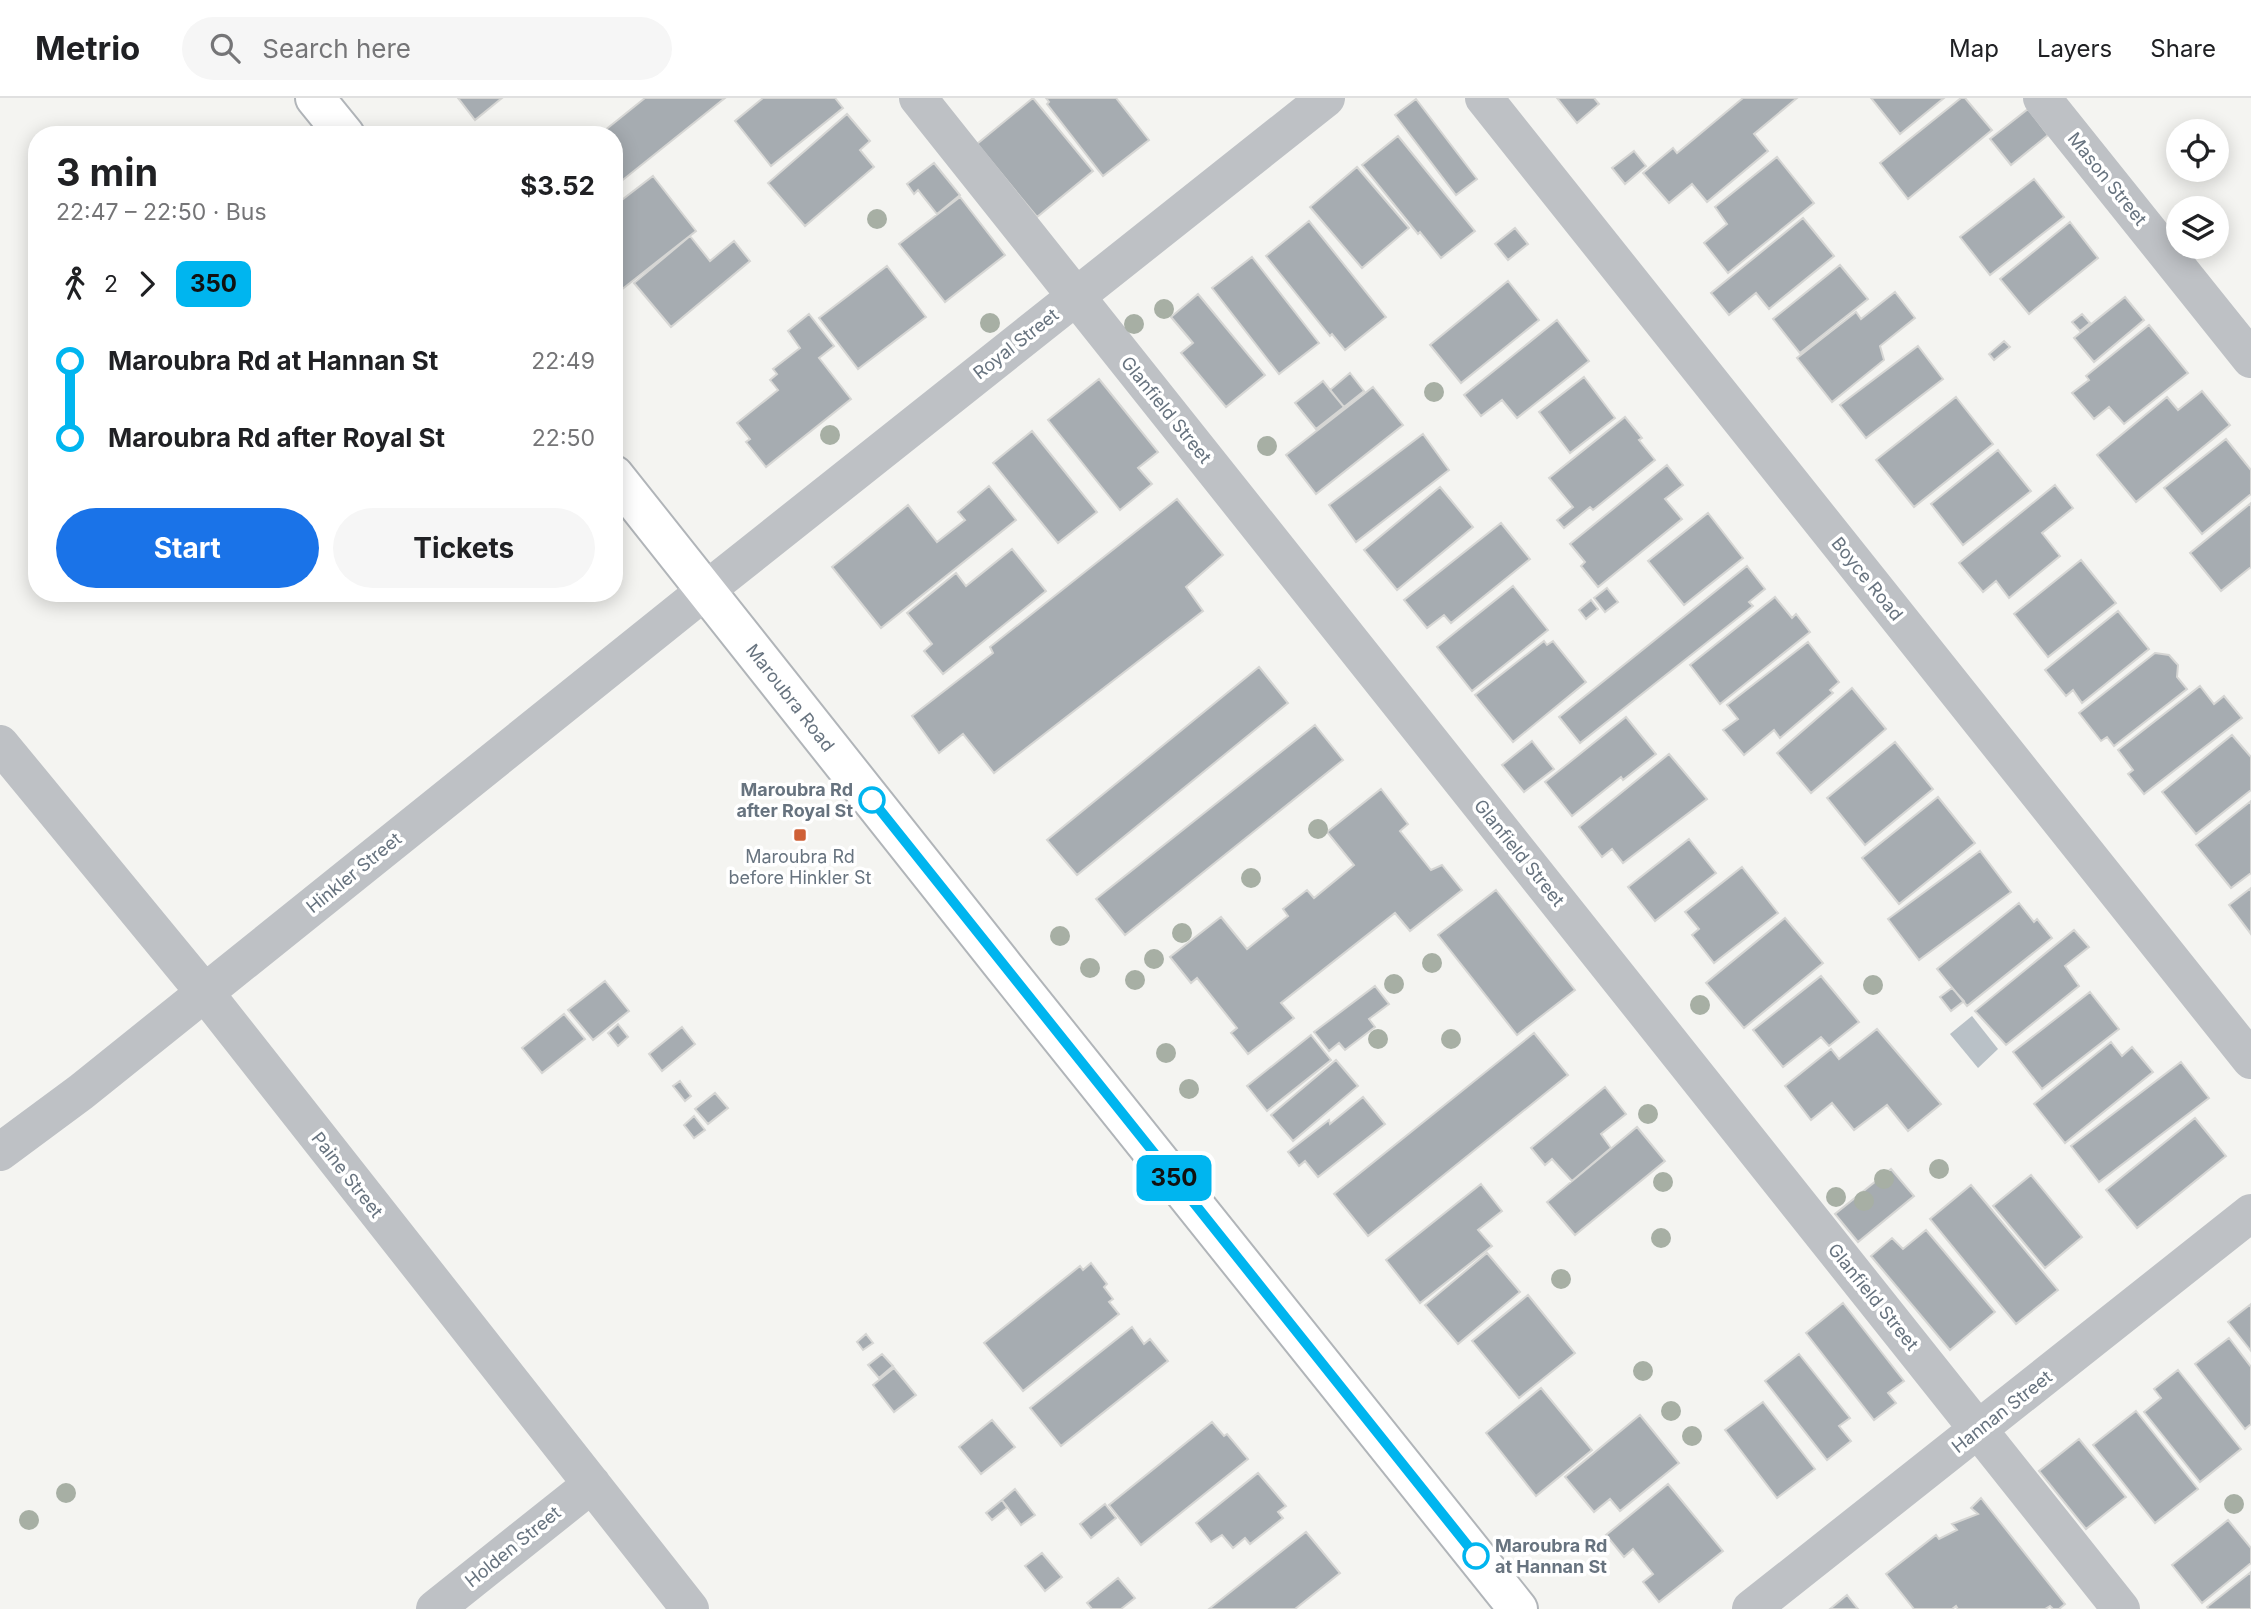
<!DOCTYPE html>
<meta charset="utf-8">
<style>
body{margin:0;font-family:Inter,sans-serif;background:#f6f6f6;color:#202124;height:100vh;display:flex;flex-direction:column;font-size:26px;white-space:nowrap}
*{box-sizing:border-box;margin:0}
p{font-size:23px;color:#757577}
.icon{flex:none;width:38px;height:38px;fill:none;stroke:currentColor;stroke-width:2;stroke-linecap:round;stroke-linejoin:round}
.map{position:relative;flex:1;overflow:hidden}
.sheet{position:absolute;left:28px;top:28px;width:595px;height:476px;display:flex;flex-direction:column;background:#fff;border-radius:28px;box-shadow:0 4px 18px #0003}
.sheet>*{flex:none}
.badge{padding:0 14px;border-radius:10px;font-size:24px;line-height:46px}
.tools{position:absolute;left:2166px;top:21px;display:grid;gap:14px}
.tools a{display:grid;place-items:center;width:63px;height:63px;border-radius:50%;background:#fff;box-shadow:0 4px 18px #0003;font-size:35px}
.map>.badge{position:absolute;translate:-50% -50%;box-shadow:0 0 0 4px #fff}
.legs{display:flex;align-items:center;gap:10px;height:77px;padding:0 28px;font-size:23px}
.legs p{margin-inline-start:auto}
.overview{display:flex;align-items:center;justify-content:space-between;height:119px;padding:0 28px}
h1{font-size:38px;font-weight:700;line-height:52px}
.cta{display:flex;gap:14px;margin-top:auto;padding:14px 28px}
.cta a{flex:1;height:80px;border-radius:42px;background:#1a73e8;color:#fff;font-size:28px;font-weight:700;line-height:80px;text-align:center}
.cta a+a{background:#f6f6f6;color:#202124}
ul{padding:0 28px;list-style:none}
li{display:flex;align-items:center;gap:24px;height:77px;font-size:26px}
li i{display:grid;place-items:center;width:10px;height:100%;margin:0 9px;background:currentColor}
li i::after{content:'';width:18px;height:18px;margin:-9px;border:5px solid;border-radius:50%;background:#fff}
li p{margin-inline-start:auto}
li:first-child i{background:linear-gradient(#0000 50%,currentColor 0)}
li:last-child i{background:linear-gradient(currentColor 50%,#0000 0)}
header{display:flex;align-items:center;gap:42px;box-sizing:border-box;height:98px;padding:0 35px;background:#fff;border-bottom:2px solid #e0e0e0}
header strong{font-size:33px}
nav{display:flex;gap:38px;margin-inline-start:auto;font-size:24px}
.search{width:490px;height:63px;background:#f6f6f6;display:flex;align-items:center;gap:18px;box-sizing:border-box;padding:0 24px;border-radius:38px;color:#757577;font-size:26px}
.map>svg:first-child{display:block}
.water{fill:#b9c1c7}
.building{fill:#a6acb1;stroke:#d6d6d4;stroke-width:2}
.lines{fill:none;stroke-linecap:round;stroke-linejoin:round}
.secondary-casing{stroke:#b1b5b9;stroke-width:42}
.minor{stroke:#bec1c5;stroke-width:38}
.secondary{stroke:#fff;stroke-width:38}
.tree{fill:#a7afa4}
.line-1-casing{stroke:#fff;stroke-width:16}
.line-1{stroke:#00b5ef;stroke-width:10}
.stop-1-dot{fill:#fff;stroke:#00b5ef;stroke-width:3.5}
.poi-dot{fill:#cf6037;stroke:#fff;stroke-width:2.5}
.labels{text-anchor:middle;stroke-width:7;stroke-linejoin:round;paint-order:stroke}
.street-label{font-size:18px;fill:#67737f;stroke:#fff}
.stop-label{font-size:18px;font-weight:bold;fill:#67737f;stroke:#fff;text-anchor:end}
.poi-label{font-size:18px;fill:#67737f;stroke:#fff}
</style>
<header>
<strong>Metrio</strong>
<div class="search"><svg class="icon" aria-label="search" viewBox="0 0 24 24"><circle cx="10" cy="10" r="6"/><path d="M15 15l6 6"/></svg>Search here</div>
<nav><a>Map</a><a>Layers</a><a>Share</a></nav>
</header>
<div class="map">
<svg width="2251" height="1511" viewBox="0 0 2251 1511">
<rect width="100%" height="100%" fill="#f4f4f1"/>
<path class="water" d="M1972 918 1998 951 1978 970 1950 936Z"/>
<path class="building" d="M458 0H502L475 22Z
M645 0H725L614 89V37H599Z
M763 0H835L843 10 771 68 735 23Z
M1033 0 1093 73 1037 119 977 46Z
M1046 0H1116L1149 42 1103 78 1047 6 1049 4Z
M1557 0H1594L1599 6 1577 25Z
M1743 0H1797L1754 36 1768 53 1707 104 1692 86 1669 105 1643 75 1673 50 1677 55Z
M1871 0H1944L1900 36Z
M1961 0H1965L1992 32 1908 101 1880 65Z
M1416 1 1477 81 1456 97 1395 17Z
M2028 11 2048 37 2011 67 1990 41Z
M847 16 870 43 860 52 874 69 805 128 768 85Z
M1398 38 1475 133 1441 160 1420 134 1418 136 1362 67Z
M1634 53 1646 68 1625 86 1612 70Z
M1777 59 1814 105 1728 175 1704 145 1727 126 1715 109Z
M934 65 960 97 937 116 918 92 914 96 907 86Z
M1357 69 1409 130 1362 170 1310 109Z
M653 78 696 133 616 196 614 108Z
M2034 81 2064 119 1990 177 1960 139Z
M960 99 1005 157 945 204 899 146Z
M1803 120 1834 158 1769 211 1756 195 1729 217 1711 195Z
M1309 123 1386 219 1345 252 1332 236 1330 238 1266 158Z
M2070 124 2098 160 2029 216 2000 181Z
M1515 130 1528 146 1508 162 1495 146Z
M690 138 710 163 734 143 750 163 671 229 634 185Z
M1252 159 1319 245 1279 276 1212 190Z
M1840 167 1868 201 1800 255 1773 221Z
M887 168 926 219 858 271 819 220Z
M1508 183 1539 222 1461 285 1430 247Z
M1895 194 1915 220 1880 248 1884 262 1832 304 1797 260 1856 214 1861 221Z
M1198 196 1265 277 1226 309 1181 255 1193 245 1171 219Z
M2125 199 2144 222 2094 264 2074 240Z
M809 216 834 248 819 260 851 301 766 369 746 344 750 341 737 325 778 292 770 282 777 276 773 271 800 250 788 233Z
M2082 216 2090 225 2080 233 2072 224Z
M1557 222 1589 263 1517 320 1502 302 1481 318 1464 297Z
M2149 227 2188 275 2124 326 2109 309 2094 321 2072 295 2089 282 2086 278Z
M2004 243 2010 249 1994 262 1989 256Z
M1918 248 1943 281 1866 340 1840 307Z
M1350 275 1364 293 1344 309 1330 292Z
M1584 279 1615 320 1570 355 1539 314Z
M1099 281 1158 354 1138 370 1152 386 1120 412 1048 322Z
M1323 283 1344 309 1316 331 1295 305Z
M1373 289 1403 327 1316 396 1286 357Z
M2202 293 2230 327 2136 404 2097 357 2167 299 2178 312Z
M1956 299 1993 346 1914 409 1876 362Z
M1625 319 1642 340 1639 342 1655 362 1593 412 1590 409 1564 430 1557 422 1573 409 1549 380Z
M1032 333 1097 414 1058 445 993 365Z
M1423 336 1449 372 1356 444 1329 407Z
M2226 341 2251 372V396L2202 436 2164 390Z
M1998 352 2031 393 1963 447 1931 406Z
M1667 367 1683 387 1665 401 1682 421 1598 489 1581 468 1585 464 1570 446Z
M2055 387 2073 410 2042 435 2060 458 2009 500 1996 483 1983 494 1959 465Z
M989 388 1016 422 881 530 832 469 908 407 937 444 965 422 958 414Z
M1440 389 1473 429 1397 492 1364 452Z
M1177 401 1223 457 1186 489 1203 513 994 675 963 636 939 655 912 618 993 555 990 549Z
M2251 405V469L2221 493 2190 455Z
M1708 415 1743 460 1684 507 1648 463Z
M1501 425 1530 461 1451 525 1444 517 1427 530 1404 502Z
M1012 451 1046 493 943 576 924 553 932 546 907 515 956 475 966 488Z
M2081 462 2116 505 2048 559 2014 516Z
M1747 468 1765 491 1749 504 1753 508 1580 645 1559 619Z
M1513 488 1548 532 1472 593 1437 549Z
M1607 490 1618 504 1605 514 1594 500Z
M1775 499 1792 520 1796 516 1810 534 1720 606 1690 567Z
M1591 502 1598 511 1586 521 1579 512Z
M2118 513 2149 551 2082 605 2073 592 2066 598 2045 572Z
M1544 543 1547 547 1553 543 1586 584 1513 644 1475 597Z
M1808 544 1839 584 1830 592 1833 595 1780 640 1774 632 1744 657 1723 632 1738 621 1727 607Z
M2155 555 2169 557 2178 567 2177 579 2187 591 2114 648 2107 639 2101 643 2079 615Z
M1259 569 1288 605 1077 777 1047 742Z
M2200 588 2214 606 2224 598 2242 620 2144 696 2128 676 2133 672 2118 652Z
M1852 590 1886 631 1811 695 1777 655Z
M1626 619 1656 656 1623 682 1621 679 1572 718 1545 684Z
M1315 627 1343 662 1125 837 1096 801Z
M2232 637 2251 659V692L2196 736 2162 694Z
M1532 643 1554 671 1524 694 1502 667Z
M1895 644 1933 691 1865 747 1827 700Z
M1669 656 1707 701 1623 765 1612 751 1602 759 1579 729Z
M1381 691 1408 726 1400 733 1431 772 1442 767 1462 792 1410 833 1395 815 1281 905 1294 920 1248 956 1231 935 1237 930 1197 880 1191 885 1170 859 1221 819 1247 851 1288 818 1283 811 1307 792 1314 800 1354 767 1327 734Z
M1938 699 1975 745 1899 806 1862 760Z
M2251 703V775L2231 790 2196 747Z
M1689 741 1716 775 1655 823 1628 789Z
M1980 753 2011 794 1919 862 1888 821Z
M1742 769 1778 815 1714 865 1692 837 1699 831 1685 814Z
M2251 790V836L2229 807Z
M1496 792 1575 892 1517 937 1438 837Z
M2019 805 2034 824 2037 821 2052 840 1967 908 1937 871Z
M1785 820 1823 865 1744 930 1706 885Z
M2074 832 2089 849 2065 868 2079 888 2006 947 1975 913Z
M1821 878 1859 924 1829 948 1821 939 1783 969 1753 932Z
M605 883 629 913 593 942 568 912Z
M1375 888 1389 906 1369 921 1375 929 1345 952 1339 945 1329 953 1314 934Z
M1952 890 1964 903 1951 913 1940 899Z
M2090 894 2119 931 2042 991 2013 954Z
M564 916 585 941 542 975 522 950Z
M618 926 628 939 618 948 608 935Z
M682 929 695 946 662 973 649 956Z
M1877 931 1941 1006 1908 1033 1887 1007 1854 1032 1832 1005 1811 1022 1785 988 1831 951 1839 961Z
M1534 935 1568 977 1368 1138 1334 1096Z
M1311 937 1331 962 1267 1013 1247 988Z
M2111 944 2122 958 2132 949 2153 974 2065 1045 2034 1006Z
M1336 962 1358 988 1293 1043 1271 1017Z
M2181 964 2209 1000 2099 1084 2071 1048Z
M680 983 691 998 685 1003 673 988Z
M1605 989 1626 1016 1601 1036 1611 1050 1572 1083 1552 1061 1545 1067 1531 1050Z
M715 995 728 1010 708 1026 695 1011Z
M1363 999 1385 1026 1318 1079 1305 1063 1299 1068 1288 1054 1329 1022 1330 1026Z
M694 1018 705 1032 694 1040 684 1027Z
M2195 1020 2226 1058 2137 1130 2106 1092Z
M1637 1029 1665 1063 1575 1137 1547 1104Z
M1891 1071 1914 1098 1858 1144 1835 1116Z
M2031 1077 2082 1139 2045 1170 1993 1108Z
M1481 1086 1502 1113 1478 1132 1492 1148 1420 1205 1386 1162Z
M1971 1087 2058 1192 2016 1226 1930 1121Z
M1926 1132 1995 1214 1950 1252 1871 1158 1892 1140 1903 1151Z
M1487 1155 1520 1194 1458 1246 1425 1207Z
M1091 1165 1107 1186 1104 1189 1113 1201 1109 1204 1119 1216 1023 1293 984 1245 1080 1168 1083 1172Z
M1528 1197 1575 1255 1519 1300 1472 1243Z
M1843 1205 1904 1283 1888 1295 1896 1305 1874 1322 1806 1235Z
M2251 1206V1253L2228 1224Z
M1132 1229 1144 1246 1150 1241 1168 1263 1061 1348 1030 1310Z
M866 1236 873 1245 863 1252 857 1244Z
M2229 1240 2251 1269V1326L2245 1331 2195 1266Z
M882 1256 893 1268 879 1280 868 1267Z
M1799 1256 1850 1320 1839 1328 1851 1343 1827 1362 1765 1283Z
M894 1270 916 1297 894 1314 873 1287Z
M2178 1272 2241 1351 2200 1384 2144 1314 2161 1300 2154 1291Z
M1541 1290 1592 1352 1536 1398 1486 1335Z
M1763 1304 1815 1371 1777 1400 1725 1332Z
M2136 1313 2198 1391 2155 1425 2093 1347Z
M1640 1317 1679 1365 1620 1413 1610 1401 1594 1414 1565 1379Z
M992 1322 1015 1349 981 1376 959 1349Z
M1212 1324 1224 1338 1227 1336 1248 1361 1141 1447 1109 1407Z
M2079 1341 2126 1399 2086 1431 2039 1373Z
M1258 1375 1286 1408 1278 1414 1283 1420 1250 1446 1245 1440 1233 1450 1222 1437 1211 1444 1196 1425Z
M1668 1386 1723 1453 1659 1504 1643 1484 1653 1476 1633 1451 1624 1459 1606 1437Z
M1015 1391 1035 1417 1021 1427 1002 1402Z
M1981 1400 2065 1506 2059 1511H2053L2050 1508 2045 1511H1958L1956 1508 1952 1511H1914L1886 1476 1936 1437 1939 1441 1957 1432 1952 1426 1978 1416 1971 1410Z
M1002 1402 1007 1410 992 1422 986 1415Z
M1105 1406 1116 1420 1091 1440 1080 1426Z
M2228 1422 2251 1450V1465L2202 1505 2172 1467Z
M1306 1434 1340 1475 1295 1511H1209Z
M1042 1455 1062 1479 1045 1493 1025 1468Z
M2251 1474V1511H2209L2207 1509Z
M1118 1480 1135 1500 1121 1511H1092L1087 1505Z
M1847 1497 1858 1511H1830Z"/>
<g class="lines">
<g class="secondary-casing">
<path id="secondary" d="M315 0 345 37
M614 377 1005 870 1518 1511"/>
</g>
<path class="minor" d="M918 0 2121 1511
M1484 0 2251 962
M2042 0 2251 261
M0 646 205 895 690 1511
M0 1054 81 994 705 493 1326 0
M435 1511 592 1386
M1751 1511 2251 1115"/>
<use href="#secondary" class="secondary"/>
</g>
<g class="tree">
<circle cx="877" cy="121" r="10"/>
<circle cx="1164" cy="211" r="10"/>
<circle cx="990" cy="225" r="10"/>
<circle cx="1134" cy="226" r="10"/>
<circle cx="1434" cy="294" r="10"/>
<circle cx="830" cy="337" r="10"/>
<circle cx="1267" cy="348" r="10"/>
<circle cx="1318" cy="731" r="10"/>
<circle cx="1251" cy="780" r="10"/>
<circle cx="1182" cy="835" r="10"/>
<circle cx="1060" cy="838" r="10"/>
<circle cx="1154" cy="861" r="10"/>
<circle cx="1432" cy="865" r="10"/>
<circle cx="1090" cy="870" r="10"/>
<circle cx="1135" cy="882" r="10"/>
<circle cx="1394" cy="886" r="10"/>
<circle cx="1873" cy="887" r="10"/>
<circle cx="1700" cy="907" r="10"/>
<circle cx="1378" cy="941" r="10"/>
<circle cx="1451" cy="941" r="10"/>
<circle cx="1166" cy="955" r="10"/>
<circle cx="1189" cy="991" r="10"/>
<circle cx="1648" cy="1016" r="10"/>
<circle cx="1939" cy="1071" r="10"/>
<circle cx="1884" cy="1081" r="10"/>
<circle cx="1663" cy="1084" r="10"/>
<circle cx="1836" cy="1099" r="10"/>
<circle cx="1864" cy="1103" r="10"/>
<circle cx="1661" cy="1140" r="10"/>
<circle cx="1561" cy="1181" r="10"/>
<circle cx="1643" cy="1273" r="10"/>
<circle cx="1671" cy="1313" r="10"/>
<circle cx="1692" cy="1338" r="10"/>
<circle cx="66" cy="1395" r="10"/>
<circle cx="2234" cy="1406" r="10"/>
<circle cx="29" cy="1422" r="10"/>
</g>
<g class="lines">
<g class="line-1-casing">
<path id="line-1" d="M872 702 1476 1458"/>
</g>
<use href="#line-1" class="line-1"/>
</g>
<g class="stop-1-dot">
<circle cx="872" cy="702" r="12"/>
<circle cx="1476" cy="1458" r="12"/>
</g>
<rect class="poi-dot" x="793" y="730" width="14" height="14" rx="3.5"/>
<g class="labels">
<g class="street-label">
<text transform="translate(2107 81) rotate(51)" y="6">Mason Street</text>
<text transform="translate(1016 246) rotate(-38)" y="6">Royal Street</text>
<text transform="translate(1166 312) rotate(51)" y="6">Glanfield Street</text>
<text transform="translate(1867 481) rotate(51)" y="6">Boyce Road</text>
<text transform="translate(790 600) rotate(52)" y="6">Maroubra Road</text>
<text transform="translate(1519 755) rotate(51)" y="6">Glanfield Street</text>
<text transform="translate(354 775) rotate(-39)" y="6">Hinkler Street</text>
<text transform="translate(347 1077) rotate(52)" y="6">Paine Street</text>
<text transform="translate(1873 1199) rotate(51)" y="6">Glanfield Street</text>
<text transform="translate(2002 1314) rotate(-38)" y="6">Hannan Street</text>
<text transform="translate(513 1449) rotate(-39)" y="6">Holden Street</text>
</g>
<g class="stop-label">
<text x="853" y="698">Maroubra Rd<tspan x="853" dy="21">after Royal St</tspan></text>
<text x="1495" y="1454" text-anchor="start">Maroubra Rd<tspan x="1495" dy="21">at Hannan St</tspan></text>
</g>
<g class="poi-label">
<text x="800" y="765">Maroubra Rd<tspan x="800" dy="21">before Hinkler St</tspan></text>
</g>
</g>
</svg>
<div class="tools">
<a><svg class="icon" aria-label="locate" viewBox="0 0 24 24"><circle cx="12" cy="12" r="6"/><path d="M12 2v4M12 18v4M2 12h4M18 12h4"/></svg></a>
<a><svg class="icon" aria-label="layers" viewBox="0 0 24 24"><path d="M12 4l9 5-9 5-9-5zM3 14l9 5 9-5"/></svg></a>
</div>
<b class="badge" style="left:1174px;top:1080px;background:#00b5ef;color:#111">350</b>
<section class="sheet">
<div class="overview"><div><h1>3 min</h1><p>22:47 – 22:50 · Bus</p></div><b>$3.52</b></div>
<div class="legs"><svg class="icon" aria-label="walk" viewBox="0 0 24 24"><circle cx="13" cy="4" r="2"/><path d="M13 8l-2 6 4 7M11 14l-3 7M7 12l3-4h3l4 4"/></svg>2<svg class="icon" aria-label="forward" viewBox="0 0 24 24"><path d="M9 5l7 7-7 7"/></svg><b class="badge" style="background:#00b5ef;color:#111">350</b></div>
<ul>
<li><i style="color:#00b5ef"></i><b>Maroubra Rd at Hannan St</b><p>22:49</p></li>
<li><i style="color:#00b5ef"></i><b>Maroubra Rd after Royal St</b><p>22:50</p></li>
</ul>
<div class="cta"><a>Start</a><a>Tickets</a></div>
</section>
</div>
